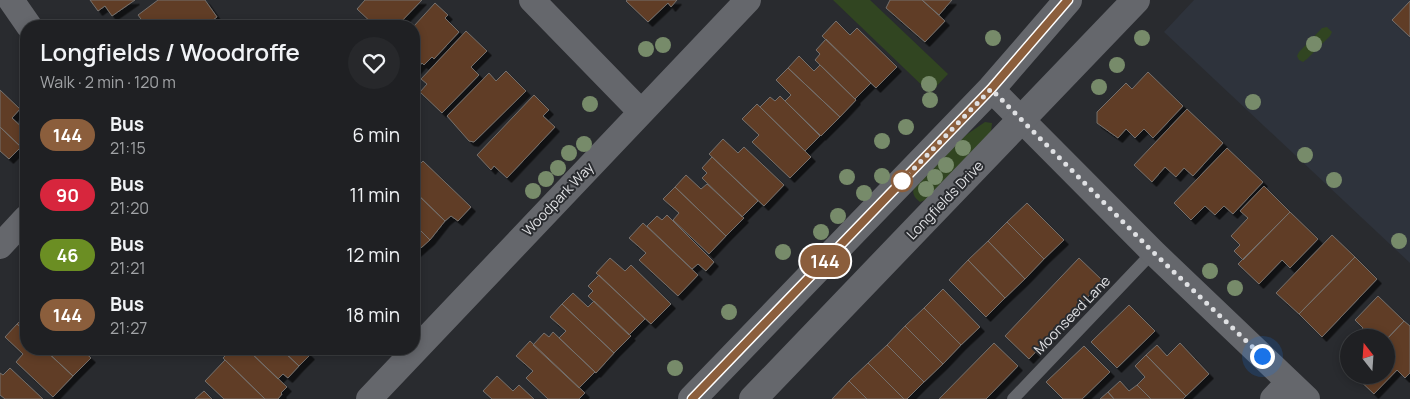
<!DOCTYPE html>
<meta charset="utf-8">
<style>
body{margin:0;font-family:Manrope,sans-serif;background:#27282b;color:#f1f3f6;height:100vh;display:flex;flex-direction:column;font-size:19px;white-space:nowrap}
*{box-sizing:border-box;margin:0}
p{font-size:16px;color:#a1a3a6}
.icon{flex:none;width:28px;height:28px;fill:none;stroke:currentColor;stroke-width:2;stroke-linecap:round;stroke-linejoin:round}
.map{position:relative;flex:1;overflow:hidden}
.sheet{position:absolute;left:20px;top:20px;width:400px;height:335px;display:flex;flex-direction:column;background:#1f2023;border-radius:20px;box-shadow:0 2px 8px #0003,0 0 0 1px #3c3e41}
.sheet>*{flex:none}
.badge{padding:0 10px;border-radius:16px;font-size:18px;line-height:32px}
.needle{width:32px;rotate:343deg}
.fabs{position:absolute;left:1340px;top:329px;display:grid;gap:10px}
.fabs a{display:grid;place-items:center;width:55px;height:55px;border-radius:50%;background:#1f2023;box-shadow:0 2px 8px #0003,0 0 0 1px #3c3e41;font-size:25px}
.you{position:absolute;width:25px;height:25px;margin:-12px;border:4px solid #fff;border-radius:50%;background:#1a73e8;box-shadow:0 0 0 8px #1a73e833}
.map>.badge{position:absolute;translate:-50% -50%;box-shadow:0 0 0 2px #fff}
.round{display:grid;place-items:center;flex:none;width:52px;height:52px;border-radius:26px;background:#27282b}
.summary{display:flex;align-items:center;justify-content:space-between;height:85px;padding:0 20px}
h1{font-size:24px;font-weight:600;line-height:38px}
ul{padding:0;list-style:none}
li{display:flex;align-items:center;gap:15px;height:60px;padding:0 20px}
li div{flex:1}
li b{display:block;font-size:19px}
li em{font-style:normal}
li .badge{min-width:55px;font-weight:700;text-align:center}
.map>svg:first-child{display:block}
.built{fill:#2e333c}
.green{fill:#314521}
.building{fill:#613e25;stroke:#75706d;filter:url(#shadow)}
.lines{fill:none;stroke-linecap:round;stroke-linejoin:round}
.lane{stroke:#65676c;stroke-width:12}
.street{stroke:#65676c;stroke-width:26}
.secondary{stroke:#65676c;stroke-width:28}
.tree{fill:#778b6a}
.line-casing{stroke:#fff;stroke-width:11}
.line{stroke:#8b5e3c;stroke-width:8}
.walk{stroke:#dfe0e3;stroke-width:5;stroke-dasharray:0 9}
.stop-dot{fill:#fff;stroke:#8b5e3c;stroke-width:2.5}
.labels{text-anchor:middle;stroke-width:4;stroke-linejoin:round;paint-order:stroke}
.street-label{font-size:14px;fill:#dfe0e3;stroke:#292b2f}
</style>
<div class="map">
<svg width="1410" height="399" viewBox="0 0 1410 399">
<defs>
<filter id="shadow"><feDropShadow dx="4.5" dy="4.5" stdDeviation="0" flood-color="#0009"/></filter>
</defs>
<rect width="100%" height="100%" fill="#292b2f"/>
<path class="built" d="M1194 0H1410V263L1164 32Z"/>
<path class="green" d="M833 0H870L948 74 930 93Z
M1327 27 1332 32 1330 36 1307 59 1303 62 1299 60 1297 56 1299 52 1322 28Z
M985 122 992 123 991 132 928 199 920 202C911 195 912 190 917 181L966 135Z"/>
<path class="building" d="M90 0H135L112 16 105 6 98 11Z
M158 0H205L217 17 213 20 217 26H146L138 15Z
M365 0H422L397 26H375L357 9Z
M627 0H677L671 7 668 3 648 22 626 1Z
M890 0H922L945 21 925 42 886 8Z
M922 0H952L939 15Z
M1410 1V37L1392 20Z
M435 3 448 15 445 18 459 32 434 59 432 57 424 65 422 63 414 72V26Z
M836 21 850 35 857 28 897 67 876 88 822 36Z
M466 31 487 51 471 67 479 75 442 113 420 92 427 84 421 79Z
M826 39 871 83 855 99 815 60 820 54 816 50Z
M799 56 814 71 820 65 856 100 840 117 788 68Z
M788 68 840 117 821 136 785 101 791 95 776 80Z
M506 71 526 91 474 142 469 141 447 116 489 73 496 81Z
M1148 72 1183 106 1153 138 1144 129 1135 138 1126 129 1118 138 1097 123V112L1126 83 1132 89Z
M0 90 20 109 12 118 26 131V142L21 147 0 127Z
M534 95 549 110 543 116 555 127 507 178 494 166 491 170 477 155Z
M780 96 820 136 805 151 760 107 770 97 775 101Z
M757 104 811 157 790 178 752 142 759 135 742 119Z
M1187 109 1223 143 1193 176 1184 168 1176 177 1165 167 1152 182 1134 165Z
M0 127 21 147 9 159 0 151Z
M723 139 738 153 744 147 784 185 764 206 709 154Z
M1227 148 1263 182 1233 214 1224 206 1215 215 1205 206 1191 220 1174 203Z
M712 157 758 201 742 217 702 178 707 173 702 168Z
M423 161 471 207 458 221 451 216 445 221 414 191V170Z
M686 175 701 189 707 184 744 218 726 236 675 187Z
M1264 186 1290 212 1243 260 1234 251 1240 245 1231 236 1248 218 1240 211Z
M675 187 726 236 709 254 673 220 679 213 663 199Z
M414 191 445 221 430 240 414 224Z
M1027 203 1064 240 1044 259 1007 222Z
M1290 212 1318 239 1290 268 1282 260 1259 284 1238 264Z
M667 215 714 262 706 271 698 264 692 269 647 226 657 216 662 220Z
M1007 222 1044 259 1025 279 988 241Z
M643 223 698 275 678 296 639 260 646 253 629 238Z
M414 224 430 240 414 254Z
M1332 235 1355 257 1299 314 1276 293Z
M988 241 1025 279 1005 298 968 260Z
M1355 257 1377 279 1322 337 1299 314Z
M610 258 625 271 631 265 671 304 651 324 596 273Z
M1079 258 1103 281 1029 359 1005 336Z
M968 260 1005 298 986 317 949 280Z
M599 275 645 319 629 335 588 296 593 291 588 286Z
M943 289 980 327 961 345 924 308Z
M573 293 588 307 594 301 631 336 614 353 562 304Z
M1378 296 1404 321 1386 340V338H1354L1363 328 1355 320Z
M562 304 614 353 596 373 559 338 566 331 550 317Z
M1129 305 1155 331 1117 368 1091 342Z
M924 308 961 345 943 364 905 326Z
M26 315V332L17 324Z
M1404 321 1410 326V373L1405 378 1397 370 1374 394 1354 375H1386V340Z
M17 324 26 332V349H44L73 376 53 397 16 362 23 354 5 337Z
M905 326 943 364 924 382 887 345Z
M553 332 595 372 579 388 533 345 544 333 549 337Z
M530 341 585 393 579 399H548L526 378 533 371 516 356Z
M994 343 1018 366 986 399H939Z
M1180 343 1209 374 1186 396 1146 355 1157 345 1167 356Z
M887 345 924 382 907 399H904L868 363Z
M1084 346 1110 372 1082 399H1063L1046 382Z
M44 349H81L91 358 73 376Z
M218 349H247L287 387 281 393 282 394 278 399H265L223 358 225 356Z
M247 349H281L299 366 288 378 283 374 278 379Z
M281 349H308L306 351 310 355 299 366Z
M1146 355 1186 396 1183 399H1151L1137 385 1145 377 1135 366Z
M225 360 265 399H224L205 381Z
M868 363 904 399H867L849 381Z
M10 368 43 399H5L0 395V373L3 375Z
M497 376 513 391 519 385 534 399H492L483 391Z
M849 381 867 399H832Z
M1120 381 1129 391 1137 385 1151 399H1114L1108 392Z
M204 391 212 399H195Z
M1108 392 1114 399H1100Z"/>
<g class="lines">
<path class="lane" d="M1013 399 1153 252"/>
<path class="street" d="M11 0 29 26
M532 0 641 112
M991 89 1153 252 1307 399
M0 246 26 218
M369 399 748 0
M1273 399 1289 382"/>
<path class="secondary" d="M692 399 991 89 1068 0
M753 399 1136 0"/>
</g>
<g class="tree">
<circle cx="993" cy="38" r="8"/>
<circle cx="1142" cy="38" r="8"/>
<circle cx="1314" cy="44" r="8"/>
<circle cx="663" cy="45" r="8"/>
<circle cx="646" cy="49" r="8"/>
<circle cx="1117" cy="65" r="8"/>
<circle cx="929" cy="84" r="8"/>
<circle cx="1099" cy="87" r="8"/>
<circle cx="930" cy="100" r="8"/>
<circle cx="1253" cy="102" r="8"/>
<circle cx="590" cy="104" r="8"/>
<circle cx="906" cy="127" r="8"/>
<circle cx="882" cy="141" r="8"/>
<circle cx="584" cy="144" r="8"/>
<circle cx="963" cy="148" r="8"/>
<circle cx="569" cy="153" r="8"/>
<circle cx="1305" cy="155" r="8"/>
<circle cx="946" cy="165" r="8"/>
<circle cx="558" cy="168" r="8"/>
<circle cx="882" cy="176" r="8"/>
<circle cx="847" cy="177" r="8"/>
<circle cx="935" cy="177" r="8"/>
<circle cx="546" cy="179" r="8"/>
<circle cx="1334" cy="180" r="8"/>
<circle cx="926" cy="189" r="8"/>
<circle cx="533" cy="191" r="8"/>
<circle cx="864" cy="193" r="8"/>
<circle cx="838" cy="216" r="8"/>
<circle cx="821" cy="232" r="8"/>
<circle cx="1399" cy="241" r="8"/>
<circle cx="783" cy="252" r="8"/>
<circle cx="1210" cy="271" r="8"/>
<circle cx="1235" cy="288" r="8"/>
<circle cx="729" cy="312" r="8"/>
<circle cx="675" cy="368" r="8"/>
</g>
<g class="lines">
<g class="line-casing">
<path id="line" d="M692 399 991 89 1068 0"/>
</g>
<use href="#line" class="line"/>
<path class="walk" d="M902 181 991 89 1153 252 1262 356"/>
</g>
<circle class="stop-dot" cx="902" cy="181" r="10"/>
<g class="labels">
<g class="street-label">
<text transform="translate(558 199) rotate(-46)" y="5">Woodpark Way</text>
<text transform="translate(945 200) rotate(-46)" y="5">Longfields Drive</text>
<text transform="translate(1072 315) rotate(-46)" y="5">Moonseed Lane</text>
</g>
</g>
</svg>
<div class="fabs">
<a><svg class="needle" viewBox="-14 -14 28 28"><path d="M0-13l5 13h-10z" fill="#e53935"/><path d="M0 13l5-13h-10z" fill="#a1a3a6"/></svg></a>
</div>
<div class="you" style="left:1262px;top:356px"></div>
<b class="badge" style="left:825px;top:261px;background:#8b5e3c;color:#fff">144</b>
<section class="sheet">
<div class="summary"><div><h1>Longfields / Woodroffe</h1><p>Walk · 2 min · 120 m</p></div><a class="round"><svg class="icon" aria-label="heart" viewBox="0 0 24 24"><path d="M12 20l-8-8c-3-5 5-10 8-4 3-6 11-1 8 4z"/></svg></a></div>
<ul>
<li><span class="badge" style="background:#8b5e3c;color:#fff">144</span><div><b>Bus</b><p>21:15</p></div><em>6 min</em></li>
<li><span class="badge" style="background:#d7263d;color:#fff">90</span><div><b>Bus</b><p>21:20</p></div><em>11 min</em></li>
<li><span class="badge" style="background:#6b8e23;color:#fff">46</span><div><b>Bus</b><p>21:21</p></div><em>12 min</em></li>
<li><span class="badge" style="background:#8b5e3c;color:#fff">144</span><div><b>Bus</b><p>21:27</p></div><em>18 min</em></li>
</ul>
</section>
</div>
